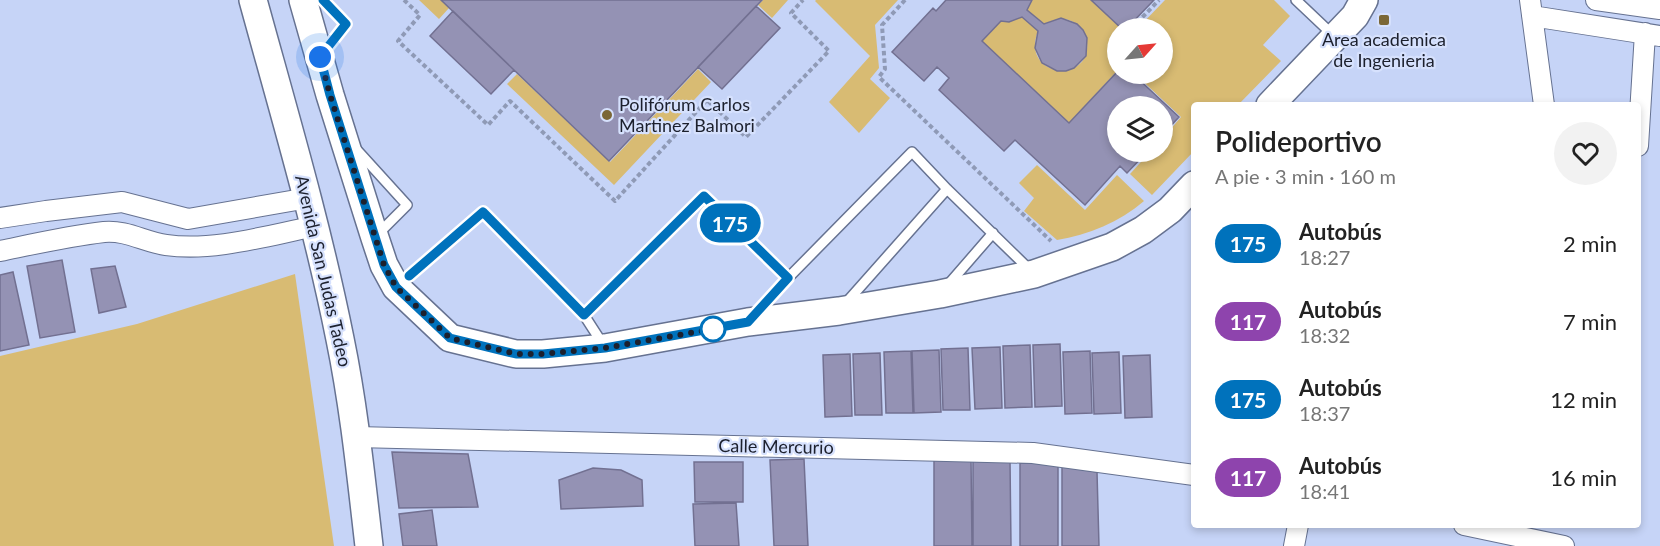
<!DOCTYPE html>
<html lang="es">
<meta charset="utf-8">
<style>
body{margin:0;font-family:Lato,sans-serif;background:#f2f2f2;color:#222;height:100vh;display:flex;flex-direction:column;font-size:22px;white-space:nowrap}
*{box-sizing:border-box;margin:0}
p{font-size:20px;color:#767676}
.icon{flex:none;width:33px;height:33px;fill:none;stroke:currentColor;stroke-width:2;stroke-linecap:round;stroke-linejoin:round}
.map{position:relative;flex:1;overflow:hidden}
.sheet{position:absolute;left:1191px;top:102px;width:450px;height:426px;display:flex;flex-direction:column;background:#fff;border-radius:6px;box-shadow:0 3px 9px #0003}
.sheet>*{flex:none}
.badge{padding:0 12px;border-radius:20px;font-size:21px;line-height:39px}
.needle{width:39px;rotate:63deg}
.buttons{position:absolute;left:1107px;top:18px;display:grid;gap:12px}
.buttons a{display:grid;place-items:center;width:66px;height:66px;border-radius:50%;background:#fff;box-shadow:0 3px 9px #0003;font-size:30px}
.you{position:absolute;width:30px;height:30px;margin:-15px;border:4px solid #fff;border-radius:50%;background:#1a73e8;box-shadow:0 0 0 9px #1a73e833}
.map>.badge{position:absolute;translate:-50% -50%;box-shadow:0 0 0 3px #fff}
.round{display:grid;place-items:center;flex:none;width:63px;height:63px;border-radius:32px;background:#f2f2f2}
.head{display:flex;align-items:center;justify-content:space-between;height:102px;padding:0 24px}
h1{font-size:28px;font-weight:600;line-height:45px}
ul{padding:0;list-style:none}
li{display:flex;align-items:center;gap:18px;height:78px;padding:0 24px}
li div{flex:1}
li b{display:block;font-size:22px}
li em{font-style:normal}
li .badge{min-width:66px;font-weight:700;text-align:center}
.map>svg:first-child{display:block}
.green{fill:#d8bb73}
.building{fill:#9492b4;stroke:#727091;stroke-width:1.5}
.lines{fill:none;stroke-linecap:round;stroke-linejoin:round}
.lane-casing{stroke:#667291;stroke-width:12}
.street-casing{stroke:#667291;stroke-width:22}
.secondary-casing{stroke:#667291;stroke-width:30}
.path{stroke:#8f9ab6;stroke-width:4;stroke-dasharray:4.5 3;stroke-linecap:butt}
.lane{stroke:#fff;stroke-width:9}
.street{stroke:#fff;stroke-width:20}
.secondary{stroke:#fff;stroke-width:27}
.line-casing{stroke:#fff;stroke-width:14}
.line{stroke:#0072bc;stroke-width:9}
.walk{stroke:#1c202d;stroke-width:6;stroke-dasharray:0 10.8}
.poi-dot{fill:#7b6736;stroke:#d6e1fd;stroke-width:2}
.stop-dot{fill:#fff;stroke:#0072bc;stroke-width:3}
.labels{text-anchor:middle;stroke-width:4.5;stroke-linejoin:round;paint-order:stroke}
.poi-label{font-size:18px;fill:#1c202d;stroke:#d6e1fd}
.street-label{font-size:18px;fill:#1c202d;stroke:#d6e1fd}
</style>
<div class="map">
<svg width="1660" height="546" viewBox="0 0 1660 546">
<rect width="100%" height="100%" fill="#c6d4f7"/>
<path class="green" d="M419 0H441L449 8 439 19Z
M763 0H788L772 18 758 5Z
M816 0H898L875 25 879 68 870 79 890 98 859 133 829 102 870 56 815 1Z
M1032 0H1091L1121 28H1118L1117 71 1069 123 982 41 1001 21 1022 17 1038 31C1020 78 1091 84 1087 43 1086 34 1082 28 1075 23 1065 16 1055 19 1044 24L1027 10Z
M1165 0H1274L1290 16 1263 45 1281 61 1238 105H1194V151L1152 195 1130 174 1150 152H1162L1163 138 1181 117 1135 74H1162V28H1138Z
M698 69 711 82 614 185 507 84 517 74 610 162Z
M1037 165 1085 210 1117 175 1144 201C1120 222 1088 235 1057 240L1024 211 1034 198 1019 183Z
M295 274 334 546H0V356L137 324Z"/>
<path class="building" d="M441 0H762L609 161Z
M946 0H1032L1027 10 1044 24 1061 18 1077 24 1083 30 1087 38 1086 56 1074 68 1066 71H1057L1042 63 1035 48 1038 31 1022 17 1009 22 1001 21 982 41 1069 123 1118 71V74H1133L1179 117 1162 135V106H1118V152H1147L1127 173 1120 166 1085 205 1015 140 1004 151 939 90 949 78 937 67 924 81 892 52 933 8 936 11Z
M1091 0H1154L1127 28H1121Z
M756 6 780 28 722 89 698 67Z
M453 11 514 70 491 94 430 36Z
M62 260 75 332 40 338 27 266Z
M115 266 126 307 99 313 91 269Z
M13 272 29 345 0 351V275Z
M1060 344 1062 406 1035 407 1033 345Z
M1030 345 1032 407 1005 408 1003 346Z
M1000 347 1002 408 975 409 972 348Z
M968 348 970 410H943L941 349Z
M939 350 941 412 914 413 912 351Z
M911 351 913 413H886L884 352Z
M1090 351 1092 413 1065 414 1063 352Z
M1119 352 1121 413 1094 414 1092 353Z
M880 353 882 415H855L853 354Z
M850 354 852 416 825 417 823 355Z
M1150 355 1152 417 1125 418 1123 356Z
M392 452 468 454 478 507 399 508Z
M804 459 808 546H774L770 460Z
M934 459H971L972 546H934Z
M973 460H1010L1011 546H973Z
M694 462H743V502H695Z
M1020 463H1058V546H1020Z
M1062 466 1097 472 1099 546H1062Z
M593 468 621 470 642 480 643 506 561 509 559 480Z
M736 503 739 546H695L693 504Z
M432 510 437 546H403L399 514Z"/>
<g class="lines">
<g class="lane-casing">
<path id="lane" d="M323 0 346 24 324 53
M1296 0 1333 35
M357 150 407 205 378 234
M398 285 483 212 584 315 604 346
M947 286 993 233
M845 304 947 189
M584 315 704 197 788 278
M755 315 788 278 912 152 947 189 1031 271"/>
</g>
<g class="street-casing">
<path id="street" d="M1530 0 1544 105
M1596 0 1660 9
M1532 16 1660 36
M1638 146 1645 33
M0 218 46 211 122 202 188 219 308 198
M0 251C34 244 69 236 104 232 127 230 144 242 166 245 214 252 269 235 316 226
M356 437 1033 453 1194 475
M1464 525 1564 546
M1294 546 1298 525"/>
</g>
<g class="secondary-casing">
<path id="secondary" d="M253 0C284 113 317 224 340 339 354 407 361 477 369 546
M303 0 330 95 375 238 384 265 396 287 450 338 516 354H543L605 348 748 322 839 311 940 294 1034 274 1112 247 1143 230 1170 210 1194 185
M1270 105 1355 16 1364 0"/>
</g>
<path class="path" d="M404 0 420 15 398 41 488 125 510 101 615 201 707 100 746 137 829 51 791 13 803 0
M905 0 882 25 885 69 879 77 1051 241
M1132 28 1159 0"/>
<use href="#lane" class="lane"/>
<use href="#street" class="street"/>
<use href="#secondary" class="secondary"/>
</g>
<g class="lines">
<g class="line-casing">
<path id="line" d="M323 0 346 24 320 57 330 95 384 265 396 287 450 338 516 354H543L605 348 748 322 788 278 704 196 584 315 483 212 409 276"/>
</g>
<use href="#line" class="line"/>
<path class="walk" d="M320 57 330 95 384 265 396 287 450 338 516 354H543L605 348 713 329"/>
</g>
<g class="poi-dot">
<rect x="1378" y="14" width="12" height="12" rx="3"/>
<circle cx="607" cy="115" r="6"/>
</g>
<circle class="stop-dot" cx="713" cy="329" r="12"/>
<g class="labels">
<g class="poi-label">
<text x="1384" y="46">Area academica<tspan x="1384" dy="21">de Ingenieria</tspan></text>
<text x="619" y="111" text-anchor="start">Polifórum Carlos<tspan x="619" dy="21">Martinez Balmori</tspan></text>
</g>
<g class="street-label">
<text transform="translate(323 271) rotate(77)" y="6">Avenida San Judas Tadeo</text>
<text transform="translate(776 447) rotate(1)" y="6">Calle Mercurio</text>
</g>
</g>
</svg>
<div class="buttons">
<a><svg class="needle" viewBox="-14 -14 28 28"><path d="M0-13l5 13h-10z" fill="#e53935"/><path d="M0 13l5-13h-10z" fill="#767676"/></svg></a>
<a><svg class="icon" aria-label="layers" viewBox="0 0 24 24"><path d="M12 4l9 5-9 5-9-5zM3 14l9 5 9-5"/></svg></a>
</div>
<div class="you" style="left:320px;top:57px"></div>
<b class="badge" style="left:730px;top:223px;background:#0072bc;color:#fff">175</b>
<section class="sheet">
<div class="head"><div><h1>Polideportivo</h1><p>A pie · 3 min · 160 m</p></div><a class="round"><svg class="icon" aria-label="heart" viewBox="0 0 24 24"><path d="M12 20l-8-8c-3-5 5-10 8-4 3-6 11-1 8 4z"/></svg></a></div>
<ul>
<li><span class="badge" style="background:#0072bc;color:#fff">175</span><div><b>Autobús</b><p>18:27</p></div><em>2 min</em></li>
<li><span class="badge" style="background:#8e44ad;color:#fff">117</span><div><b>Autobús</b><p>18:32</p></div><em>7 min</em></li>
<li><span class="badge" style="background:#0072bc;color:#fff">175</span><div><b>Autobús</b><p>18:37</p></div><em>12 min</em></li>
<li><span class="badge" style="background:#8e44ad;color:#fff">117</span><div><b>Autobús</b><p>18:41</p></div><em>16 min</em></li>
</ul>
</section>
</div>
